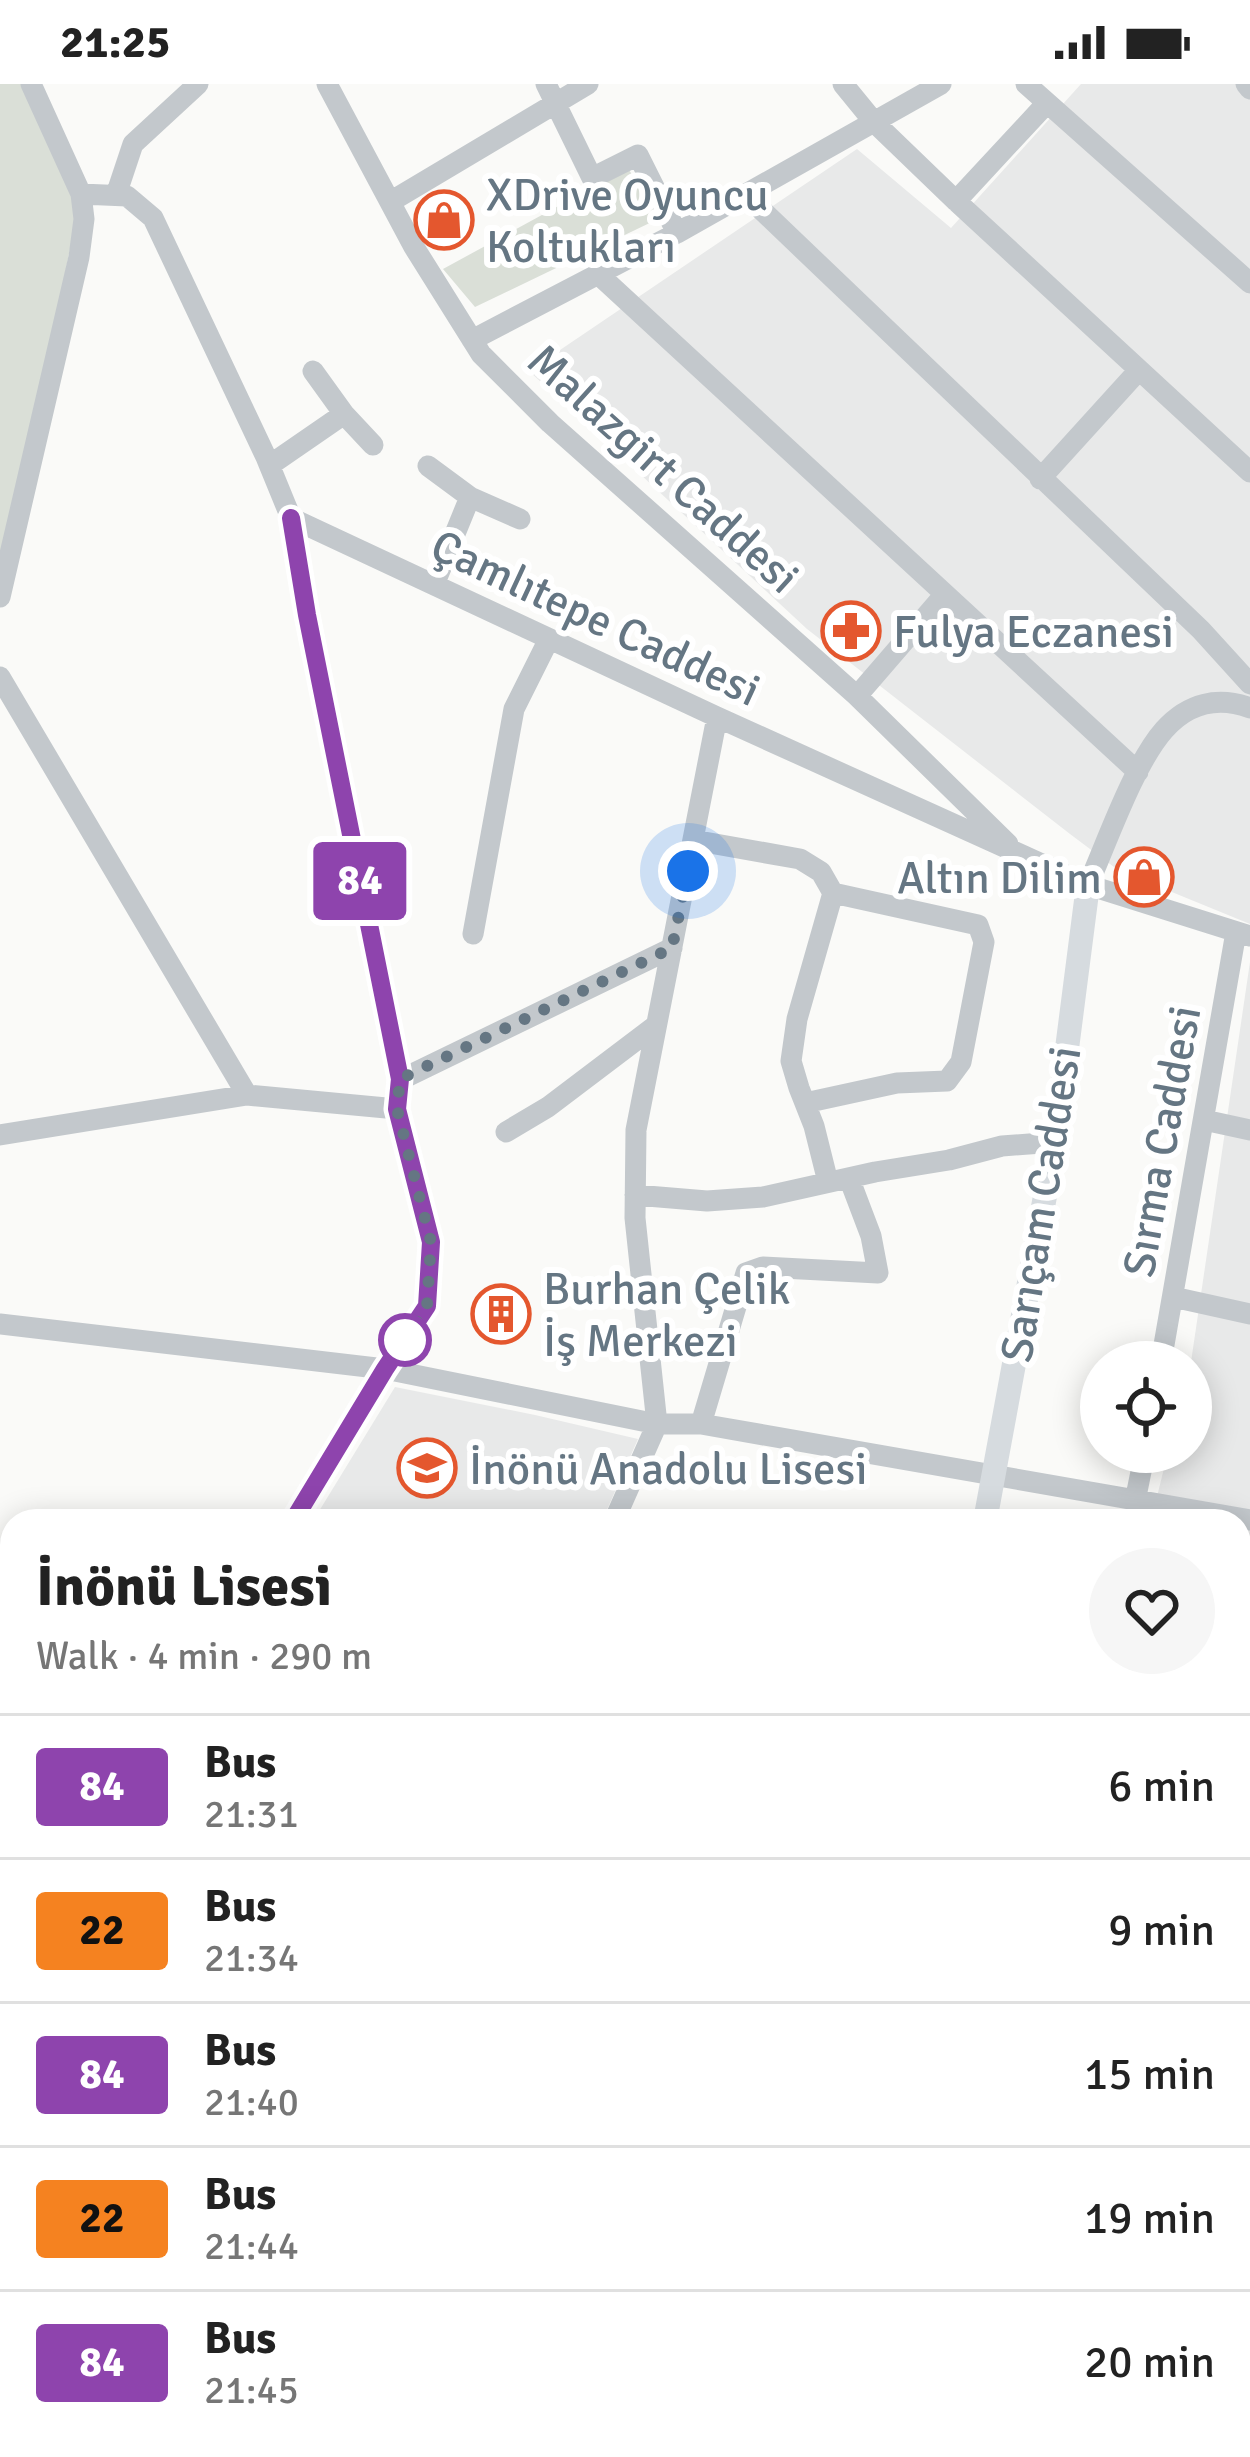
<!DOCTYPE html>
<meta charset="utf-8">
<style>
body{margin:0;font-family:Signika,sans-serif;background:#f6f6f6;color:#222;height:100vh;display:flex;flex-direction:column;font-size:45px;white-space:nowrap}
*{box-sizing:border-box;margin:0}
p{font-size:39px;color:#767676}
.icon{flex:none;width:66px;height:66px;fill:none;stroke:currentColor;stroke-width:2;stroke-linecap:round;stroke-linejoin:round}
.map{position:relative;flex:1;overflow:hidden}
.sheet{position:absolute;left:0px;top:1425px;width:1251px;height:948px;display:flex;flex-direction:column;background:#fff;border-radius:36px 36px 0 0;box-shadow:0 6px 30px #0003}
.sheet>*{flex:none}
.badge{padding:0 24px;border-radius:9px;font-size:42px;line-height:78px}
.fabs{position:absolute;left:1080px;top:1257px;display:grid;gap:24px}
.fabs a{display:grid;place-items:center;width:132px;height:132px;border-radius:50%;background:#fff;box-shadow:0 6px 30px #0003;font-size:60px}
.you{position:absolute;width:60px;height:60px;margin:-30px;border:9px solid #fff;border-radius:50%;background:#1a73e8;box-shadow:0 0 0 18px #1a73e833}
.map>.badge{position:absolute;translate:-50% -50%;box-shadow:0 0 0 6px #fff}
.round{display:grid;place-items:center;flex:none;width:126px;height:126px;border-radius:63px;background:#f6f6f6}
.head{display:flex;align-items:center;justify-content:space-between;height:204px;padding:0 36px}
h1{font-size:57px;font-weight:700;line-height:90px}
ul{padding:0;list-style:none}
li{display:flex;align-items:center;gap:36px;height:144px;padding:0 36px;border-top:3px solid #e0e0e0}
li div{flex:1}
li b{display:block;font-size:45px}
li em{font-style:normal}
li .badge{min-width:132px;font-weight:700;text-align:center}
.status{display:flex;justify-content:space-between;align-items:center;height:84px;padding:0 60px;background:#fff;direction:ltr}
.status svg{height:33px;fill:currentColor}
.map>svg:first-child{display:block}
.built{fill:#e8e9e9}
.green{fill:#dadfd7}
.lines{fill:none;stroke-linecap:round;stroke-linejoin:round}
.minor{stroke:#c3c8cc;stroke-width:21}
.major{stroke:#d6dbdf;stroke-width:24}
.highway{stroke:#d6dbdf;stroke-width:30}
.line-casing{stroke:#fff;stroke-width:27}
.line{stroke:#8e44ad;stroke-width:18}
.walk{stroke:#657683;stroke-width:12;stroke-dasharray:0 21.6}
.stop-dot{fill:#fff;stroke:#8e44ad;stroke-width:6}
.labels{text-anchor:middle;stroke-width:12;stroke-linejoin:round;paint-order:stroke}
.poi-label{font-size:45px;fill:#657683;stroke:#fff;text-anchor:start}
.street-label{font-size:45px;fill:#657683;stroke:#fff}
</style>
<div class="status"><b>21:25</b><svg viewBox="0 0 49 12"><path d="M0 12V9h3v3zM5 12V6h3v6zM10 12V3h3v9zM15 12V0h3v12zM26 1h20v11H26zM47 4h2v5h-2z"/></svg></div>
<div class="map">
<svg width="1250" height="2373" viewBox="0 0 1250 2373">
<rect width="100%" height="100%" fill="#fafaf8"/>
<path class="built" d="M1081 0H1250V840L1118 786 1070 750 807 545 529 287 857 65 951 144Z
M1250 878V2373H996L997 2361H1239V1437H1151L1168 1368H1191V1278Z
M395 1303 535 1331 638 1355 602 1437H313Z"/>
<path class="green" d="M0 0H31L81 110 0 513Z
M628 84 658 135 475 223 443 185Z
M0 2220 12 2221V2280L0 2279Z
M897 2361H989L984 2373H903Z"/>
<g class="lines">
<path class="minor" d="M327 0 414 163 481 270 550 339 857 612 1008 760
M546 0 592 94 638 71 677 149
M843 0 874 38 956 117 1250 388
M1026 0 1250 199
M1246 0 1250 5
M81 110 127 112 153 134 266 373 291 434 717 633 1088 801 1250 852
M116 111 133 60 198 0
M746 111 1201 546 1250 600
M956 117 1046 20
M390 118 588 0
M598 190 1138 688
M472 256 677 149 941 0
M344 330 373 361
M270 381 344 330 313 287
M428 382 470 413 520 435
M1040 395 1139 286
M291 434 307 531 400 996 397 1025 431 1158 427 1222 385 1285 293 1437
M434 501 470 413
M0 513 79 173 84 135 81 110 31 0
M0 593 247 1011
M857 612 945 510
M693 756 800 775 821 788 833 809 797 935 791 977 799 1004 814 1042 828 1098
M1088 801C1107 758 1134 680 1164 646 1188 619 1218 612 1250 624
M473 850 514 625 549 555
M400 996 672 864
M805 1019 897 999 947 997 961 978 984 858 978 841 833 809
M1204 1036 1250 1046
M506 1048 548 1023 655 942
M0 1051 247 1011 397 1025
M635 1111 707 1117 763 1113 875 1088 949 1076 1002 1062 1055 1058
M1173 1213 1250 1230
M0 1240 385 1285 657 1340H701L1250 1436
M1161 1278 1236 848
M701 1340 746 1189 763 1183 878 1189 871 1152 849 1094
M614 1437 657 1340 635 1134 636 1046 717 633
M1131 1437 1145 1368
M1239 1611 1250 1613
M0 1783 12 1791
M1239 1802 1250 1804
M0 1958 12 1935
M0 1975 6 1980 5 2009 0 2019
M1239 2007 1250 2009
M0 2208 12 2209
M1239 2261 1250 2262"/>
<path class="major" d="M985 1437 1055 1058 1088 801"/>
<path class="highway" d="M0 2312 12 2314
M354 2361 441 2373
M609 2361 716 2373
M883 2361 889 2373
M0 2362 108 2373
M1005 2368 1009 2373
M782 2373 805 2361
M838 2373 840 2361"/>
</g>
<g class="lines">
<g class="line-casing">
<path id="line" d="M291 434 307 531 400 995 397 1025 431 1158 427 1222 385 1285 293 1437"/>
</g>
<use href="#line" class="line"/>
<path class="walk" d="M405 1256 427 1222 431 1158 397 1025 400 995 672 864 688 787"/>
</g>
<defs>
<g id="shop-ring" transform="scale(3)"><circle r="9.5" fill="#fff" stroke="#e4572e" stroke-width="1.5"/><path d="M-5-2.5h2.3a2.7 3.5 0 0 1 5.4 0H5L5.5 6h-11ZM-1.5-2.5h3a1.5 2.3 0 0 0-3 0Z" fill="#e4572e"/></g>
<g id="pharmacy-ring" transform="scale(3)"><circle r="9.5" fill="#fff" stroke="#e4572e" stroke-width="1.5"/><path d="M-2-6h4v4h4v4h-4v4h-4v-4h-4v-4h4Z" fill="#e4572e"/></g>
<g id="building-ring" transform="scale(3)"><circle r="9.5" fill="#fff" stroke="#e4572e" stroke-width="1.5"/><path d="M-4-6H4V6H1V3H-1V6H-4ZM-2.5-4.3h1.7v1.8h-1.7ZM.8-4.3h1.7v1.8H.8ZM-2.5-1h1.7V.8h-1.7ZM.8-1h1.7V.8H.8Z" fill="#e4572e"/></g>
<g id="school-ring" transform="scale(3)"><circle r="9.5" fill="#fff" stroke="#e4572e" stroke-width="1.5"/><path d="M0-5L7-2L0 1L-7-2ZM-4 1L0 2.5L4 1V4Q0 6-4 4Z" fill="#e4572e"/></g>
</defs>
<g fill-rule="evenodd">
<use href="#shop-ring" x="444" y="136"/>
<use href="#pharmacy-ring" x="851" y="547"/>
<use href="#shop-ring" x="1144" y="793"/>
<use href="#building-ring" x="501" y="1230"/>
<use href="#school-ring" x="427" y="1384"/>
</g>
<circle class="stop-dot" cx="405" cy="1256" r="24"/>
<g class="labels">
<g class="poi-label">
<text x="486" y="126">XDrive Oyuncu<tspan x="486" dy="52">Koltukları</tspan></text>
<text x="893" y="563">Fulya Eczanesi</text>
<text x="1102" y="809" text-anchor="end">Altın Dilim</text>
<text x="543" y="1220">Burhan Çelik<tspan x="543" dy="52">İş Merkezi</tspan></text>
<text x="469" y="1400">İnönü Anadolu Lisesi</text>
</g>
<g class="street-label">
<text transform="translate(664 384) rotate(42)" y="16">Malazgirt Caddesi</text>
<text transform="translate(596 533) rotate(25)" y="16">Çamlıtepe Caddesi</text>
<text transform="translate(1161 1057) rotate(-80)" y="16">Sırma Caddesi</text>
<text transform="translate(1040 1120) rotate(-81)" y="16">Sarıçam Caddesi</text>
</g>
</g>
</svg>
<div class="fabs">
<a><svg class="icon" aria-label="locate" viewBox="0 0 24 24"><circle cx="12" cy="12" r="6"/><path d="M12 2v4M12 18v4M2 12h4M18 12h4"/></svg></a>
</div>
<div class="you" style="left:688px;top:787px"></div>
<b class="badge" style="left:360px;top:797px;background:#8e44ad;color:#fff">84</b>
<section class="sheet">
<div class="head"><div><h1>İnönü Lisesi</h1><p>Walk · 4 min · 290 m</p></div><a class="round"><svg class="icon" aria-label="heart" viewBox="0 0 24 24"><path d="M12 20l-8-8c-3-5 5-10 8-4 3-6 11-1 8 4z"/></svg></a></div>
<ul>
<li><span class="badge" style="background:#8e44ad;color:#fff">84</span><div><b>Bus</b><p>21:31</p></div><em>6 min</em></li>
<li><span class="badge" style="background:#f58220;color:#111">22</span><div><b>Bus</b><p>21:34</p></div><em>9 min</em></li>
<li><span class="badge" style="background:#8e44ad;color:#fff">84</span><div><b>Bus</b><p>21:40</p></div><em>15 min</em></li>
<li><span class="badge" style="background:#f58220;color:#111">22</span><div><b>Bus</b><p>21:44</p></div><em>19 min</em></li>
<li><span class="badge" style="background:#8e44ad;color:#fff">84</span><div><b>Bus</b><p>21:45</p></div><em>20 min</em></li>
</ul>
</section>
</div>
